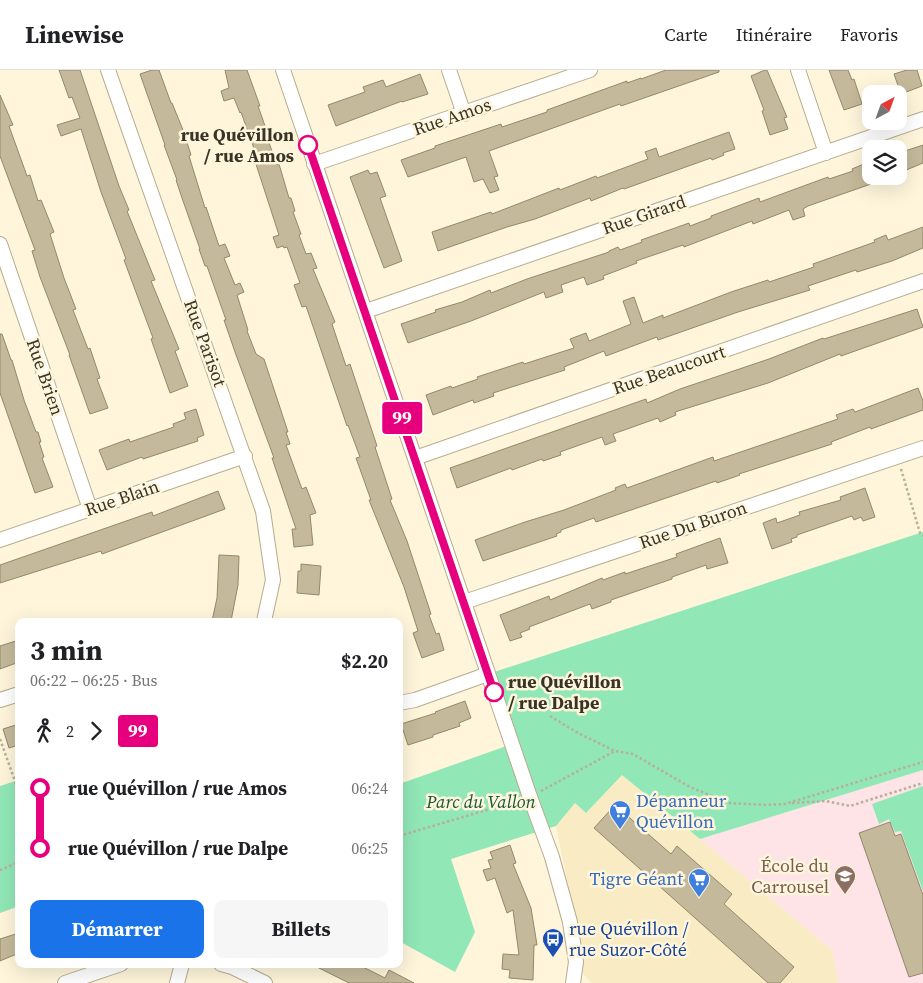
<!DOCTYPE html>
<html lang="fr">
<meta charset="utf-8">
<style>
body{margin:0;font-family:"Source Serif 4",serif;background:#f6f6f6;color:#202124;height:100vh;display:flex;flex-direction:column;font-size:19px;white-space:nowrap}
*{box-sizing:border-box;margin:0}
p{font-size:16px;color:#757577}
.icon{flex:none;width:28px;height:28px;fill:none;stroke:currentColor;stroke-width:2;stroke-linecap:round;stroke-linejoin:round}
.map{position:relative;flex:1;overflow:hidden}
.sheet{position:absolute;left:15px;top:548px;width:388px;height:350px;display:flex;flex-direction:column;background:#fff;border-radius:10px;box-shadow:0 5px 20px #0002}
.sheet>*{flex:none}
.badge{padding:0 10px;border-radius:4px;font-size:18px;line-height:32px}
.needle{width:32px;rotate:41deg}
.tools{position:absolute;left:862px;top:15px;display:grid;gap:10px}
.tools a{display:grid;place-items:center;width:45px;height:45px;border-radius:10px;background:#fff;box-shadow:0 5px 20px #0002;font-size:25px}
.map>.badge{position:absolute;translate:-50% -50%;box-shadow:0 0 0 2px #fff}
.legs{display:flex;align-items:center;gap:8px;height:55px;padding:0 15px;font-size:16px}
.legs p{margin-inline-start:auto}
.headline{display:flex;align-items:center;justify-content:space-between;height:85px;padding:0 15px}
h1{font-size:28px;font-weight:700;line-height:38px}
.action{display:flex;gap:10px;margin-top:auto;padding:10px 15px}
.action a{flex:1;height:58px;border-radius:10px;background:#1a73e8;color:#fff;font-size:20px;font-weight:700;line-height:58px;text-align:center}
.action a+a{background:#f6f6f6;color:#202124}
ul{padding:0 15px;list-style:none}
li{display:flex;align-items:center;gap:18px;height:60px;font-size:19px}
li i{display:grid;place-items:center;width:8px;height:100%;margin:0 6px;background:currentColor}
li i::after{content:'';width:12px;height:12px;margin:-6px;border:4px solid;border-radius:50%;background:#fff}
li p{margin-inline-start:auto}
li:first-child i{background:linear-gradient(#0000 50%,currentColor 0)}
li:last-child i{background:linear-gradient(currentColor 50%,#0000 0)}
header{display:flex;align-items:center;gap:30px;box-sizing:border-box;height:70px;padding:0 25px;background:#fff;border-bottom:1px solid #e0e0e0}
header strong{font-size:24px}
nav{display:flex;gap:28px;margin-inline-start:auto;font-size:18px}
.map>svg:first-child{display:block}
.built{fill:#f9ebc4}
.education{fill:#fee3e7}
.green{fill:#91e7b6}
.building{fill:#c4b99a;stroke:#93886b}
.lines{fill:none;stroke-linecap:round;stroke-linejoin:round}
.minor-casing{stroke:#b7ac8e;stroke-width:16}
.path{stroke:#b7b09b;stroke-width:2.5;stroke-dasharray:2.5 2.5;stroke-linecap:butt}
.minor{stroke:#fff;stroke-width:14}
.line-1-casing{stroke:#fff;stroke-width:11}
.line-1{stroke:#e6007e;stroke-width:8}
.stop-1-dot{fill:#fff;stroke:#e6007e;stroke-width:2.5}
.labels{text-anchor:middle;stroke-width:5;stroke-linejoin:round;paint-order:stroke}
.street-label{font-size:18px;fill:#373327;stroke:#fef5db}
.stop-label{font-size:18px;font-weight:bold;fill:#373327;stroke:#fef5db;text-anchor:end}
.shop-label{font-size:18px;fill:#366cbe;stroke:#fef5db;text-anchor:start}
.park-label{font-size:18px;font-style:italic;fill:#175939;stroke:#fef5db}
.education-label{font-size:18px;fill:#785e54;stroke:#fef5db;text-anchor:end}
.transit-label{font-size:18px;fill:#164399;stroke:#fef5db;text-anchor:start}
</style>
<header>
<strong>Linewise</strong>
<nav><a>Carte</a><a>Itinéraire</a><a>Favoris</a></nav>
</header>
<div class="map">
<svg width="923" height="913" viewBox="0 0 923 913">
<rect width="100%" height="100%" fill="#fef5db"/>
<path class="built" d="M622 705 700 769 833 881 838 913H592L584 905 580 894 575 848 556 756 575 733 586 743Z"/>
<path class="education" d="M923 700V913H838L833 881 700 769Z"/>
<path class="green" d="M923 462V700L700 769 622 705 586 743 575 733 556 756 451 789 475 862 455 902 399 871V713L405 712 512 674 488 604Z
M19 710V836L0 843V716Z
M923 716V821L901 761 895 762 889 749 879 754 872 734Z"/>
<path class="building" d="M59 0H80L119 116 129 140 127 141 155 210 151 211 179 279 175 281 188 316 170 323 151 269 153 268 124 190 126 189 101 122 81 59 61 66 57 55 80 48 72 27 69 28Z
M152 0H159L171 33H172L183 60 191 85 189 86 205 138 206 137 219 176 225 174 230 186 224 188 235 215 240 213 244 222 237 225 248 260 247 261 256 284 264 289 288 362H286L290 374 286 375 302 419 306 417 316 443 310 445 313 475 294 477 292 459H296L272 388H274L235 282 224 250H226L207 196H205L199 179H200L182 128 176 110H177L164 75H165L140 4Z
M225 0H247L260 36H258L270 70H268L277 95 279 94 289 128H291L295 141 293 142 301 164 299 165 306 184 311 183 317 198 313 199 335 252 332 254 346 296 350 294 377 376 375 377 392 429 390 430 407 471 431 544 429 545 436 564 439 563 444 580 422 588 413 563 418 561 404 517 369 430H371L356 388 360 387 348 355 347 356 306 236 302 237 294 215 300 213 287 177 284 178 283 176 277 178 273 167 279 165 254 88 257 87 241 42 240 43 234 28 224 31 221 21 229 18Z
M666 0H719V2L621 36 620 34 489 81 498 106 494 107 499 120 490 123 483 109 474 112 466 87 408 107 401 90 435 78V76L501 54 502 57 547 42V40L627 11V13L641 8V9Z
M765 0H767L787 47 784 48 788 59 770 65 762 41 764 40 751 6Z
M829 0H848L852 10 854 9 862 34 844 40Z
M907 0H917L922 16 901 24 894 4Z
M420 4 428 24 402 32V31L336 56 328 35 365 22 363 17 383 10 386 17Z
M0 25 13 55 9 56 27 106 30 105 38 131 41 130 54 162 50 164 64 208 76 239 73 240 88 279 90 278 100 308 97 309 108 338 90 344 69 285H70L40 207 32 181 35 180 0 86Z
M729 62 735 79 723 83 724 85 712 90 711 88 624 119 623 118 591 131 590 128 535 149 507 157 438 181 432 162 491 142 492 144 559 118 560 120 596 106 597 108 648 89 645 82 656 78 659 87Z
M923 75V93L899 103V83Z
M871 91V114L808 136 803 139 805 146 793 150 789 140 753 154 752 151 684 177 683 175 636 191 637 193 603 206 604 209 587 215 584 207 561 215 563 222 546 228 544 222 471 251 408 273 401 254 436 242 435 240 462 232 490 220 491 223 527 209 609 182V181L618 177 620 180 642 172 641 170 689 153 690 156 711 148V146L759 128 760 132 828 107 829 109 853 101 852 99Z
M368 100 370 104 377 102 386 126 380 128 402 191 384 198 350 107Z
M923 157V178L892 191 857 202 856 200 808 216 810 220 738 242 658 270 657 267 606 286 604 281 564 297 565 300 493 323 494 326 474 333 473 330 433 345 426 325 451 316 452 318 478 309 477 307 523 292 524 294 574 278 570 269 586 263 589 271 631 254 623 231 634 227 643 253 663 245V248L731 222 768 210 769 212 814 197 813 194 875 172 874 170 886 165 888 170Z
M917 239 923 257 841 286 840 284 768 313 675 342 676 345 660 352 658 348 613 364 616 371 605 375 602 367 560 382 561 385 543 391 542 389 512 400 511 398 457 418 450 398 646 329 647 333 680 319 769 289 823 268 824 269Z
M0 264H2L11 290H12L24 330 36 362H38L41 372H39L44 387 42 388 53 417 35 423 0 323Z
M918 318 923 331V340L871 359 870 357 831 372 832 374 739 404 740 405 717 413 716 411 596 452 594 448 561 460V462L556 464 557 466 483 491 475 470 525 452 564 440 616 420 615 418 625 414 627 418 713 387 714 391 838 349 836 345 853 339 855 342Z
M196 339 204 365 197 368 198 371 143 389 142 387 107 400 99 380 129 369 130 372 174 357 173 354 186 349 184 343Z
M865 418 875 447 863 451 861 447 854 450 852 446 797 465V467L791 469 792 472 772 479 763 453 776 448 777 453 800 445 799 442 841 430 840 427Z
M218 421 225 439 102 484 101 481 0 513V495L152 442 153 446Z
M720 468 728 493 707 499 706 495 672 507V509L611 530V532L592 539 590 534 529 557 530 559 520 563 522 567 510 571 500 545 549 526 550 530 602 508 603 510 625 502V504L677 487 676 484Z
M219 485 239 486 238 515 231 551H212L217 528Z
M301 494 321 496 319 525 297 523 298 501H301Z
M19 570V592L0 599V576Z
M465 631 471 648 459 653 460 656 433 665V667L408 675 401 654 436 643 435 642Z
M19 654V675L9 678 3 659Z
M615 735 671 784 677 776 732 824 724 834 794 897 780 913H768L594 758Z
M890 752 895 766 901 764 923 825V903L909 907 859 763Z
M510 775 516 793 513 794 531 838 537 875H534L533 910 509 908 510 900 502 899 503 884 519 885 513 840 507 843 495 808 487 811 483 800 491 798 488 790 493 789 490 782Z
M19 863V883L0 891V869Z
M311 894H357L385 908 389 900 414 913H349Z"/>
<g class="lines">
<g class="minor-casing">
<path id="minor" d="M108 0 263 441 273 510 264 551
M283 0 530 727 552 787 570 852 576 892 573 913
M449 0 464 44
M798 0 826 83
M314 94 590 0
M0 174 90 439
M366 241 923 49
M415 388 923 211
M0 470 245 386
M464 532 923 378
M0 630 19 624
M399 633 415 630 488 604
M221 894 232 897 265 913
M65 913 121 894
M177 913 182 894"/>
</g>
<path class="path" d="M901 399 920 463 923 466
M550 646 578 663 615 681
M0 669 15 711 19 730
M541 721 615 681 633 684 690 717 729 733 766 735 785 734 923 692
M792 733 826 731 850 736 923 713
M399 766 517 731
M0 800 19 792"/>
<use href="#minor" class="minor"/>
</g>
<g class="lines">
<g class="line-1-casing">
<path id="line-1" d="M308 75 494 622"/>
</g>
<use href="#line-1" class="line-1"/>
</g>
<defs>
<g id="supermarket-pin" transform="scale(1.125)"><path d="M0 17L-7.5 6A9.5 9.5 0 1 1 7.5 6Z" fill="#3f7fe0" stroke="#fef5db"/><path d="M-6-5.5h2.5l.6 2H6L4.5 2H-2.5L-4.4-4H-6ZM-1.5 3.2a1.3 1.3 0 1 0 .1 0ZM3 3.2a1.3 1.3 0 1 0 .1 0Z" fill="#fff"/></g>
<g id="school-pin" transform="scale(1.125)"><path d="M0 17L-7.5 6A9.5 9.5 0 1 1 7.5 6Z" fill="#8d6e63" stroke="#fef5db"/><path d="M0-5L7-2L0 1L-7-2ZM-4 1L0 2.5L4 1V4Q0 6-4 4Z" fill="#fff"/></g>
<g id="bus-pin" transform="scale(1.125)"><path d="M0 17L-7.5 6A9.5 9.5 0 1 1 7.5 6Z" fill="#1a4fb4" stroke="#fef5db"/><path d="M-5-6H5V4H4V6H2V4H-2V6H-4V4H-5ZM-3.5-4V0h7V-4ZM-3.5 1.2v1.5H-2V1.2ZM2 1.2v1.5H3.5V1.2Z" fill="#fff"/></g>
</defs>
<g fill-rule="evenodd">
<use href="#supermarket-pin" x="620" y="741"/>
<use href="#school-pin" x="845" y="806"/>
<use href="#supermarket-pin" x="699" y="809"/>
<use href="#bus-pin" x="553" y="869"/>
</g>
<g class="stop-1-dot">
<circle cx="308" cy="75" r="9"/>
<circle cx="494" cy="622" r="9"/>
</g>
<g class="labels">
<g class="street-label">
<text transform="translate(452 47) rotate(-19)" y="6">Rue Amos</text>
<text transform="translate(644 145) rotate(-19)" y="6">Rue Girard</text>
<text transform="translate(205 273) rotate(70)" y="6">Rue Parisot</text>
<text transform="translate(669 300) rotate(-19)" y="6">Rue Beaucourt</text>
<text transform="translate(45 307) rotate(71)" y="6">Rue Brien</text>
<text transform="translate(122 428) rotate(-19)" y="6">Rue Blain</text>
<text transform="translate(693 455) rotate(-19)" y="6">Rue Du Buron</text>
</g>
<g class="stop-label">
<text x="294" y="71">rue Quévillon<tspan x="294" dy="21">/ rue Amos</tspan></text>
<text x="508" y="618" text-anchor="start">rue Quévillon<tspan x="508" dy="21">/ rue Dalpe</tspan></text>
</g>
<g class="shop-label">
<text x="636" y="737">Dépanneur<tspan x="636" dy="21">Quévillon</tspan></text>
<text x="683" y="815" text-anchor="end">Tigre Géant</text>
</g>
<g class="park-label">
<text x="481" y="738">Parc du Vallon</text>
</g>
<g class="education-label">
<text x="829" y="802">École du<tspan x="829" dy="21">Carrousel</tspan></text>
</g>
<g class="transit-label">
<text x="569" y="865">rue Quévillon /<tspan x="569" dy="21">rue Suzor-Côté</tspan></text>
</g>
</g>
</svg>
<div class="tools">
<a><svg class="needle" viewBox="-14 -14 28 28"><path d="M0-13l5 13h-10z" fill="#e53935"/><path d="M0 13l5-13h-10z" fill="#757577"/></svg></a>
<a><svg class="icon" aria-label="layers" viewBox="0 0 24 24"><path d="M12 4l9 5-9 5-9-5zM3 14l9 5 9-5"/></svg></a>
</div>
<b class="badge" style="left:402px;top:348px;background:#e6007e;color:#fff">99</b>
<section class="sheet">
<div class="headline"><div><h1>3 min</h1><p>06:22 – 06:25 · Bus</p></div><b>$2.20</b></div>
<div class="legs"><svg class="icon" aria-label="walk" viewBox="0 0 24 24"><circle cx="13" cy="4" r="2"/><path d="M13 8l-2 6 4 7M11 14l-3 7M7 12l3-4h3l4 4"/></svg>2<svg class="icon" aria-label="forward" viewBox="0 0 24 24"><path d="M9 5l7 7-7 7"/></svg><b class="badge" style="background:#e6007e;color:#fff">99</b></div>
<ul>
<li><i style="color:#e6007e"></i><b>rue Quévillon / rue Amos</b><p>06:24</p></li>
<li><i style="color:#e6007e"></i><b>rue Quévillon / rue Dalpe</b><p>06:25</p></li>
</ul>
<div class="action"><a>Démarrer</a><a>Billets</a></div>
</section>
</div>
